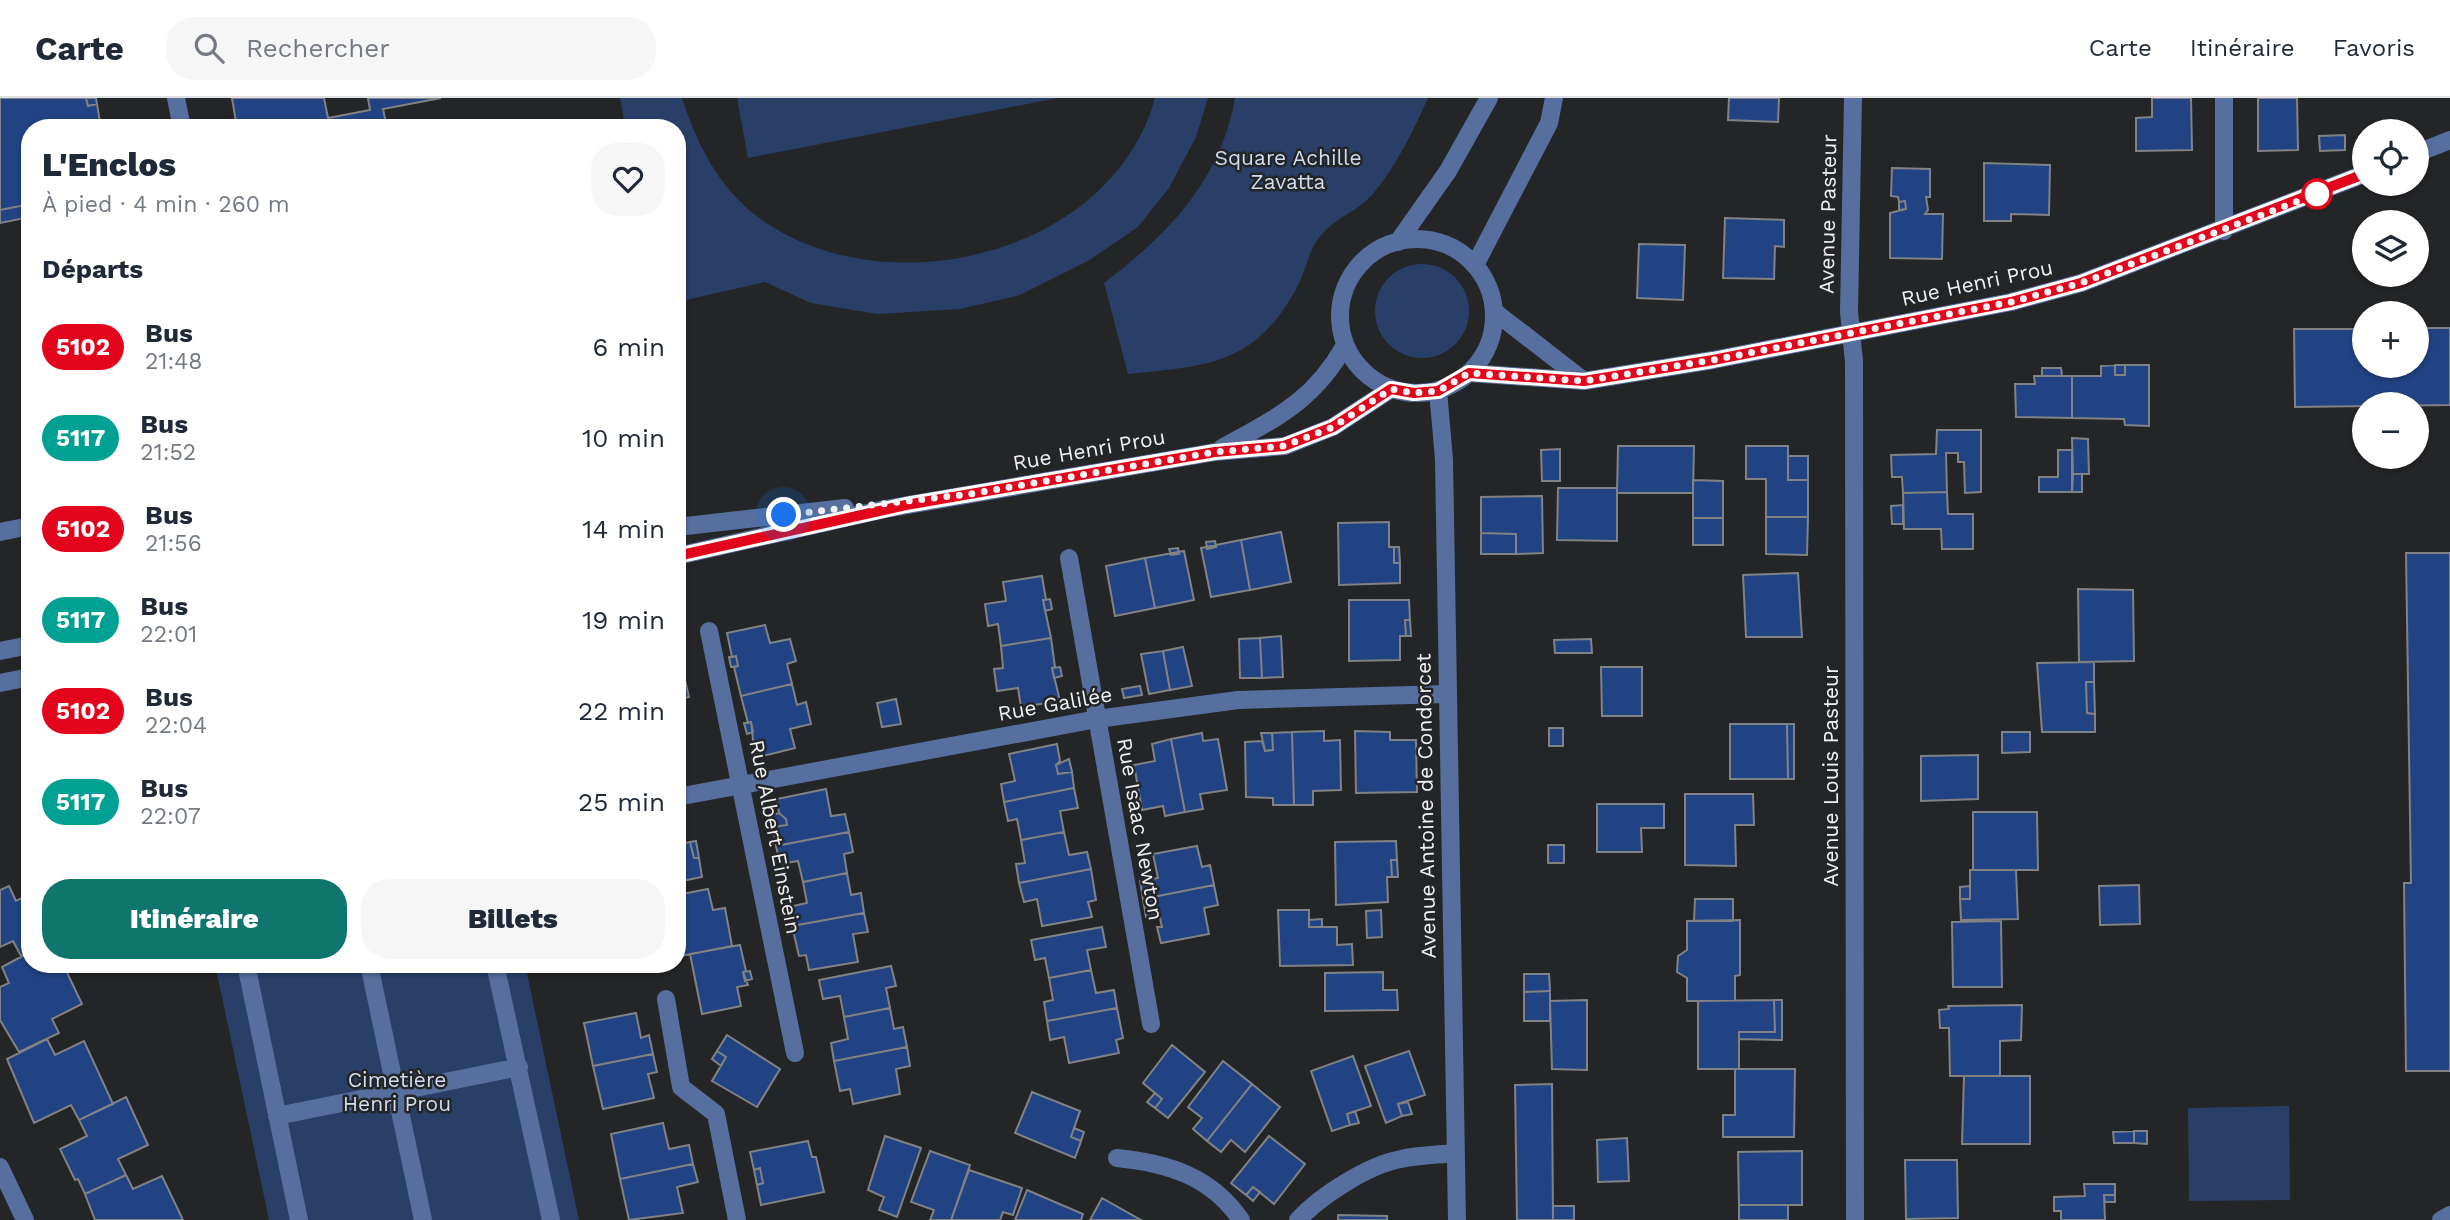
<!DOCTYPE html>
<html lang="fr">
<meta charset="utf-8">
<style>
body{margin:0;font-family:"Work Sans",sans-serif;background:#f6f6f7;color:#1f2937;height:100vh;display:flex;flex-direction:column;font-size:26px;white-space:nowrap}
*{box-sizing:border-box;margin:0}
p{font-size:23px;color:#747a83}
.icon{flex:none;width:38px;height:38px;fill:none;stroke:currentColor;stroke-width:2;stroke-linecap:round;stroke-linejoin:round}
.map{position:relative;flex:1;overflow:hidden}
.panel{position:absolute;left:21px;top:21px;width:665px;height:854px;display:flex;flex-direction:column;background:#fff;border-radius:28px;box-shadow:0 2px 5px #0004}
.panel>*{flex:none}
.badge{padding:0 14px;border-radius:23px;font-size:24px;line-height:46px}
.controls{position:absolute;left:2352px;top:21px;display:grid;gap:14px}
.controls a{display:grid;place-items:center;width:77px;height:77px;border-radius:50%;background:#fff;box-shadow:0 2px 5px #0004;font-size:35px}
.you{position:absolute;width:35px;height:35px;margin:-18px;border:5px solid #fff;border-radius:50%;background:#1a73e8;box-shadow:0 0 0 10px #1a73e833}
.map>.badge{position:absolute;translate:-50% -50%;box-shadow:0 0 0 4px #fff}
h2{padding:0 21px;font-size:26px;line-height:63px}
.round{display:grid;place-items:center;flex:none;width:74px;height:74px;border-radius:28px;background:#f6f6f7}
.head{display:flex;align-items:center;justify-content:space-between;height:119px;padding:0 21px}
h1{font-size:33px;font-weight:800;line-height:52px}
.button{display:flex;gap:14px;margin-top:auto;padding:14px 21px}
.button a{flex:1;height:80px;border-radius:28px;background:#0f766e;color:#fff;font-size:28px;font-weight:800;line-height:80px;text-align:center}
.button a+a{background:#f6f6f7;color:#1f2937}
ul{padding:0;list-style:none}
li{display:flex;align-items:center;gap:21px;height:91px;padding:0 21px}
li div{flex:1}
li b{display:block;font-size:26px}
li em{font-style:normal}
li .badge{min-width:77px;font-weight:700;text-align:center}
header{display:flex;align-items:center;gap:42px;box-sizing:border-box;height:98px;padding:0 35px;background:#fff;border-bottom:2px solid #e0e1e3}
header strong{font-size:33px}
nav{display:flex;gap:38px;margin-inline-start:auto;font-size:24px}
.search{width:490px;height:63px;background:#f6f6f7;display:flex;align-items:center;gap:18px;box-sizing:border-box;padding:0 24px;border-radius:28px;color:#747a83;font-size:26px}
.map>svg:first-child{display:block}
.green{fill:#293f68}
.building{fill:#214383;stroke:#808284;stroke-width:2}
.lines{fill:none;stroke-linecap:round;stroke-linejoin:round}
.minor{stroke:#566f9e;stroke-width:18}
.line-casing{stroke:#fff;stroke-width:16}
.line{stroke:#e3051b;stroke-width:10}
.walk{stroke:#f0f1f2;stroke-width:7;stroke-dasharray:0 12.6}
.stop-dot{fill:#fff;stroke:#e3051b;stroke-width:3.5}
.labels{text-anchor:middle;stroke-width:5;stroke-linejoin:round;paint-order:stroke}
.park-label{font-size:21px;fill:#d2ddf0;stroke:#242527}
.street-label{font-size:21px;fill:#f0f1f2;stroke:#242527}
</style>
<header>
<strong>Carte</strong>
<div class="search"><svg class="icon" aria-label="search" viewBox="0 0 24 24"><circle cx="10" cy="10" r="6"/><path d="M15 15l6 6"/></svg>Rechercher</div>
<nav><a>Carte</a><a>Itinéraire</a><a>Favoris</a></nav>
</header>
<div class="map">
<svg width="2450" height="1122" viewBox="0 0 2450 1122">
<rect width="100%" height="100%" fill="#242527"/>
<path class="green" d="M620 0H682C697 46 718 89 758 119 883 212 1112 158 1155 0H1208L1196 39 1169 90 1138 129 1088 163 1020 197 960 211 877 216 811 205 765 184 677 204V30H625Z
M737 0H1058L748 60Z
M1235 0H1428C1413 33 1396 69 1372 97 1358 113 1335 120 1322 136 1307 153 1306 175 1295 193 1253 268 1205 268 1128 276L1104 185C1168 136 1220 84 1235 0Z
M1375 213a47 47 0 1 1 94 0a47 47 0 1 1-94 0Z
M215 866H525L579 1122H269Z
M2289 1008 2290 1102 2189 1103 2188 1010Z"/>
<path class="building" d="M0 0H86L88 8 97 6 101 30H30V106L0 112Z
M86 0H96L97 6 88 8Z
M232 0H324L328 20 370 12 368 0H441L383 11 387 30H304L303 26 282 30H237Z
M1729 0H1779L1778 24 1728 22Z
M2152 0H2191L2192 52 2136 53V20L2152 19Z
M2258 0H2297L2298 52 2258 53Z
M2345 37V52L2320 53 2319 38Z
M1984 65 2050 67 2049 117 2011 116V123H1984Z
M1892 70 1930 71V99H1926L1928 112 1925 116H1943L1942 161 1890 160V115L1906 111 1905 103 1899 104 1898 99 1891 98Z
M1905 103 1906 111 1899 112V104Z
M30 106V119L0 125V112Z
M1725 120 1784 122V149L1775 148 1774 181 1723 180Z
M1639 146 1685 147 1683 202 1637 200Z
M2417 230H2450V307L2295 309 2294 231H2364V268H2417Z
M2115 267V277H2125V267H2149V328L2125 327 2124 321 2072 320V278H2101V268Z
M2115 267H2125V277H2115Z
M2042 270H2061L2062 278H2042Z
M2034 278H2072V320L2016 319 2015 286H2035Z
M1937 332H1981V394L1965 395 1964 364H1958V355H1946L1947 394 1903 395 1902 379H1892L1891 357 1936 356Z
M2072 340 2088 341 2089 376H2073Z
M1618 348H1694L1693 395H1617Z
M1746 348H1788V382H1808V419H1766V381H1746Z
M1560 351V383H1542L1541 352Z
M2058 352H2072V394H2039V379H2058Z
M1788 358H1808V382H1788Z
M2073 376H2082V394H2072Z
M1693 382 1723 383V420H1693Z
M1558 390H1617V443L1557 442Z
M1947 394 1948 416H1973V451H1942L1941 431H1904L1903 395Z
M1542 398 1543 455 1516 456V436L1481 435V399Z
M1903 407V426H1892L1891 408Z
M1766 419H1808L1807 457 1766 456Z
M1693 420H1723V447H1693Z
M1389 424V449H1394V465H1400V485L1339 487 1338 425Z
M1281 434 1291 484 1250 492 1241 442Z
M1481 435 1516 436V456H1481Z
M1241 442 1250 492 1211 499 1201 450Z
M1215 443 1216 449 1207 451 1206 444Z
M1394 449H1399L1400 465H1394Z
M1178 450 1179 456 1171 457 1169 451Z
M1184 453 1194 502 1155 510 1145 460Z
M2406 455H2450V973H2406L2404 785H2411Z
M1145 460 1155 510 1115 518 1106 468Z
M1798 475 1802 539H1746L1743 477Z
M1042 478 1046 502H1043L1051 540 1001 548 998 526 988 528 985 506 1006 503 1003 484Z
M2078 491 2133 492 2134 563 2079 564Z
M1050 501 1052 511 1045 513 1043 502Z
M1349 502H1409L1410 522H1405L1406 538H1400V562L1349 563Z
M1405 522H1410L1411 538H1406Z
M765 527 770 545 790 541 796 563 787 566 792 586 741 598 734 569 738 568 736 558 732 559 727 535Z
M1281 538 1283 579 1262 580 1260 540Z
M1051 540 1055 569 1052 570 1060 603 1021 609 1018 590 997 593 994 571 1003 570 1001 548Z
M1260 540 1262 580H1240L1239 541Z
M1591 541 1592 555H1555L1554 542Z
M677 548 689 599 677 602Z
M1183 549 1192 588 1170 592 1163 553Z
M1163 553 1170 592 1149 596 1141 556Z
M736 558 738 568 731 569 729 559Z
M2094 564V584H2086L2087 615 2095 616V634H2042L2037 565Z
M1060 569 1062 578 1054 580 1052 570Z
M1601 569H1642V618H1602Z
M2086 584H2094L2095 616 2087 615Z
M792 586 797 607 806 604 811 626 790 631 795 650 755 660 751 624 748 625 741 598Z
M1140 588 1142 597 1124 600 1122 591Z
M896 601 901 626 882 629 877 605Z
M751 624 753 634 747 636 744 625Z
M1730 626H1787L1788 681H1730Z
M1787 626H1794V681H1788Z
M1549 630H1563V648H1549Z
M1324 633V643L1340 642 1341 692 1313 693V707H1294L1292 634Z
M1355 633 1390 634V642H1416L1417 694 1356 695Z
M1292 634 1294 707H1273V700L1246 699 1245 644 1262 643 1265 653 1273 652 1272 635Z
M2002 634H2030V654L2002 655Z
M1202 635 1203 643 1218 641 1227 692 1200 696 1203 711 1185 714 1171 641Z
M1261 635H1272L1273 652 1265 653Z
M1171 641 1185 714 1165 718 1163 708 1142 712 1134 667 1155 663 1152 646Z
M1057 646 1060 663 1056 667 1058 676 1072 674 1074 690 1004 704 1001 686 1015 683 1009 656Z
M677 649 683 678 677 679Z
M1978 657V701L1921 703V658Z
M1069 661 1072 674 1058 676 1056 667Z
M1074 690 1078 710 1060 713 1064 734 1021 742 1017 721 1008 723 1004 704Z
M826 691 831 718 845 716 849 734 776 748 773 729 787 727 786 721 779 715 777 701Z
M1685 696H1753L1754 727H1735L1736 768 1685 767Z
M1597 706H1664V730H1641L1642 754H1597Z
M1973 714H2037L2038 772H1973Z
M779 715 786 721 787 727 773 729 771 717Z
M680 721 685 745 690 744 694 760H699L702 779 677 784V722Z
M849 734 853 754 844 756 847 775 803 784 798 763 780 766 776 748Z
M1064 734 1069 757 1087 754 1091 771 1019 785 1016 766 1025 765 1021 742Z
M696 743 699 760H694L690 744Z
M1396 743 1397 762H1391L1392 779H1387L1388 804 1336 807 1335 744Z
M1548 747H1564V765H1548Z
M1197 748 1202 769 1210 767 1214 787 1143 801 1140 783 1158 780 1153 756Z
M1391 762H1397L1398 779H1392Z
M1091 771 1096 802 1088 804 1092 819 1042 828 1037 801 1024 804 1019 785Z
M1970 772H2016L2018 821 1961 822 1960 801H1970Z
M847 775 851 797 861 795 864 815 792 828 788 809 807 805 803 784Z
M1214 787 1218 807 1204 810 1209 836 1161 845 1157 829H1162L1159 816 1146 819 1143 801Z
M2139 787 2140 826 2100 827 2099 788Z
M9 788 16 803 30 796V854L21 858 13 843 0 849V792Z
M1970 788V801H1960V789Z
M708 791 713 812 725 810 732 848 681 858 677 837V797Z
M1695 801H1733V823H1694Z
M1278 812H1309V829H1337V847L1352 846 1353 867 1280 868Z
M1381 812 1382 839 1367 840 1366 813Z
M864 815 868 834 853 836 858 864 809 872 806 857 799 858 792 828Z
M1322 821V829H1309V822Z
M1740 822V877L1735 878V903H1687V880L1677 874 1678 858 1687 852V823Z
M2001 823 2002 889H1953L1952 824Z
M1102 829 1106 849 1087 852 1091 872 1049 880 1045 860 1035 862 1031 842Z
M740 847 746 873 743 874 748 887 737 889 741 908 702 916 690 856Z
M30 854V866H63L82 906 52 921 59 935 19 954 0 922V889L9 885 2 869Z
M891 868 896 888 886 890 890 910 844 919 840 898 823 901 819 882Z
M1091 872 1096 895 1114 892 1117 910 1047 923 1044 904 1053 902 1049 880Z
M750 873 752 881 745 883 743 874Z
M1383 874V892H1397L1398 912 1325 913V875Z
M1524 876H1549L1550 893 1524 894Z
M1550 893V923H1524V894Z
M1587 902V972L1552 971 1550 903Z
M1774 902 1775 934H1739V971H1698V903Z
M1774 902H1782V942L1739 941V934H1775Z
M2022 907 2021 942 2000 943V978H1950L1949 930H1940L1939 912 1949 911 1948 908Z
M890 910 894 931 903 929 907 949 834 963 831 945 848 941 844 919Z
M1117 910 1123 940 1116 942 1119 955 1069 965 1064 939 1050 942 1047 923Z
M636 915 641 940 649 937 653 956 593 968 584 925Z
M727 937 780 971 757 1009 712 983 726 959 717 953Z
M47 941 55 957 84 943 113 1006 79 1022 71 1007 34 1025 7 961Z
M1172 947 1205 974 1168 1020 1155 1010 1162 1001 1143 985Z
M907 949 910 968 896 971 900 996 853 1006 850 991 840 993 834 963Z
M717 953 726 959 721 968 712 961Z
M1409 953 1425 997 1398 1006 1402 1018 1386 1025 1365 968Z
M653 956 657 974 648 976 654 1000 603 1011 593 968Z
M1353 958 1371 1008 1347 1016 1350 1027 1332 1033 1311 973Z
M1223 963 1252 986 1207 1043 1193 1031 1202 1020 1188 1009Z
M1735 971H1795L1794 1039H1723V1017H1735Z
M1964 978H2030V1046H1962Z
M1252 986 1280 1009 1245 1054 1231 1042 1221 1054 1207 1043Z
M1552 986 1553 1122H1517L1515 987Z
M1032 994 1080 1013 1071 1039 1081 1043 1075 1060 1015 1035Z
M1155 995 1162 1001 1155 1010 1147 1004Z
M126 999 148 1047 118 1061 126 1077 85 1096 78 1081 75 1082 60 1051 87 1038 79 1022Z
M1408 1004 1412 1016 1402 1018 1398 1006Z
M1355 1013 1359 1025 1350 1027 1347 1016Z
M663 1025 669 1051 689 1047 693 1066 620 1081 611 1036Z
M1074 1030 1084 1034 1081 1043 1071 1039Z
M2134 1033V1045H2114L2113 1034Z
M2134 1033H2147V1046L2134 1045Z
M885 1038 921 1050 897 1119 879 1112 884 1099 868 1092Z
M1269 1038 1305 1066 1274 1106 1253 1089 1246 1097 1231 1085Z
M1627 1040 1629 1083 1598 1084 1597 1042Z
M808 1043 812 1059H816L824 1094 761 1107 757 1087 763 1085 760 1070 754 1072 750 1054Z
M930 1053 970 1067 951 1122H930L934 1112 911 1104Z
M1802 1053V1107H1739L1738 1054Z
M1905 1062H1957L1958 1120 1906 1121Z
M693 1066 698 1084 677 1089 683 1115 629 1122 620 1081Z
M760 1070 763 1085 757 1087 754 1072Z
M969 1072 1022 1090 1013 1117 1003 1114 1000 1122H951Z
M126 1077 133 1091 162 1078 183 1122H95L85 1096Z
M2084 1086H2115V1097H2104L2105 1122H2061V1113H2054V1099L2085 1098Z
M1253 1089 1260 1094 1253 1103 1246 1097Z
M1027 1092 1083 1116 1081 1122H1015Z
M2104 1097H2115V1104H2105Z
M1102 1100 1141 1122H1090Z
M1739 1107H1788V1122H1739Z
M1553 1108H1574V1122H1553Z
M1338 1117 1387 1118V1122H1338Z"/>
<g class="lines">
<path class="minor" d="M176 0 182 30
M1853 0 1849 214 1854 264 1855 1122
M2224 0V133
M2417 55 2450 42
M1340 218a77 77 0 1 1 154 0a77 77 0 1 1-154 0Z
M1398 144 1448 73 1489 0
M1475 167 1549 25 1554 0
M1495 214 1584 283
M1469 275 1584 283 1713 262 2011 204 2081 185 2364 76
M1438 293 1444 361 1457 1122
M1222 350C1276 320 1314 303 1345 247
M677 429 845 410
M0 434 30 428
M677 458 885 411 1215 354 1285 348 1333 329 1391 291
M1069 460 1151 926
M709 533 795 955
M0 553 30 547
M0 585 30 579
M677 699 1097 621 1238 602 1446 596
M246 866 299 1122
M369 866 423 1122
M495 866 551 1122
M666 901 681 989 716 1016 737 1122
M277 1018 519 969
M1117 1060C1167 1065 1211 1078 1241 1122
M0 1069 25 1122
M1298 1122C1320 1098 1368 1067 1401 1061 1418 1057 1437 1057 1455 1055
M2441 1122 2450 1117"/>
</g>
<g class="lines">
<g class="line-casing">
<path id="line" d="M677 458 906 407 1215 354 1284 348 1333 329 1391 291 1414 295 1438 293 1469 275 1584 283 1713 262 2011 204 2081 185 2364 76"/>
</g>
<use href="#line" class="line"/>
<path class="walk" d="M784 417 970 396 1215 354 1284 348 1333 329 1391 291 1414 295 1438 293 1469 275 1584 283 1713 262 2011 204 2081 185 2317 96"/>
</g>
<circle class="stop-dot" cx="2317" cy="96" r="14"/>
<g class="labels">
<g class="park-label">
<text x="1288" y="67">Square Achille<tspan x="1288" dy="24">Zavatta</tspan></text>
<text x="397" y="989">Cimetière<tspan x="397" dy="24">Henri Prou</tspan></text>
</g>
<g class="street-label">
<text transform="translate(1828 116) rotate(-89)" y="7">Avenue Pasteur</text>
<text transform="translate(1977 185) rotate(-12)" y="7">Rue Henri Prou</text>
<text transform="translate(1089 352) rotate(-10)" y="7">Rue Henri Prou</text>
<text transform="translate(1055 606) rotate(-10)" y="7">Rue Galilée</text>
<text transform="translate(1831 678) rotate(-90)" y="7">Avenue Louis Pasteur</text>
<text transform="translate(1426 708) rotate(-91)" y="7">Avenue Antoine de Condorcet</text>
<text transform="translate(1140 731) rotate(80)" y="7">Rue Isaac Newton</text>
<text transform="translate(775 739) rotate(79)" y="7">Rue Albert Einstein</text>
</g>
</g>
</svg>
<div class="controls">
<a><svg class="icon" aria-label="locate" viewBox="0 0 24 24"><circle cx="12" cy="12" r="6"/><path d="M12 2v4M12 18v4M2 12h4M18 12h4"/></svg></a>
<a><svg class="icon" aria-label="layers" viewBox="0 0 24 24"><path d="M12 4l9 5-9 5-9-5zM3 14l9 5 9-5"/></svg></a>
<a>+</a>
<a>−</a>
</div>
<div class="you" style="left:784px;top:417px"></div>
<section class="panel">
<div class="head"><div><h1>L'Enclos</h1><p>À pied · 4 min · 260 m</p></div><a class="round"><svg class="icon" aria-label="heart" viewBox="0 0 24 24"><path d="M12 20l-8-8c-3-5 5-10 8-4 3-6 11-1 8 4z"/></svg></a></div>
<h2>Départs</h2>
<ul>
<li><span class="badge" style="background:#e3051b;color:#fff">5102</span><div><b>Bus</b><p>21:48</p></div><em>6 min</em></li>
<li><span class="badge" style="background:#00a092;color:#fff">5117</span><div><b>Bus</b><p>21:52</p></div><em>10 min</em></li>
<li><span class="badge" style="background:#e3051b;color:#fff">5102</span><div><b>Bus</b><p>21:56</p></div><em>14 min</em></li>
<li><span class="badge" style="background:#00a092;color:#fff">5117</span><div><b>Bus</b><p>22:01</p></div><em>19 min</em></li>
<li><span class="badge" style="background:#e3051b;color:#fff">5102</span><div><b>Bus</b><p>22:04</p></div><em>22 min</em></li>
<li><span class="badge" style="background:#00a092;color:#fff">5117</span><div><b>Bus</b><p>22:07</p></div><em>25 min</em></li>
</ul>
<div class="button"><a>Itinéraire</a><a>Billets</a></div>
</section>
</div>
